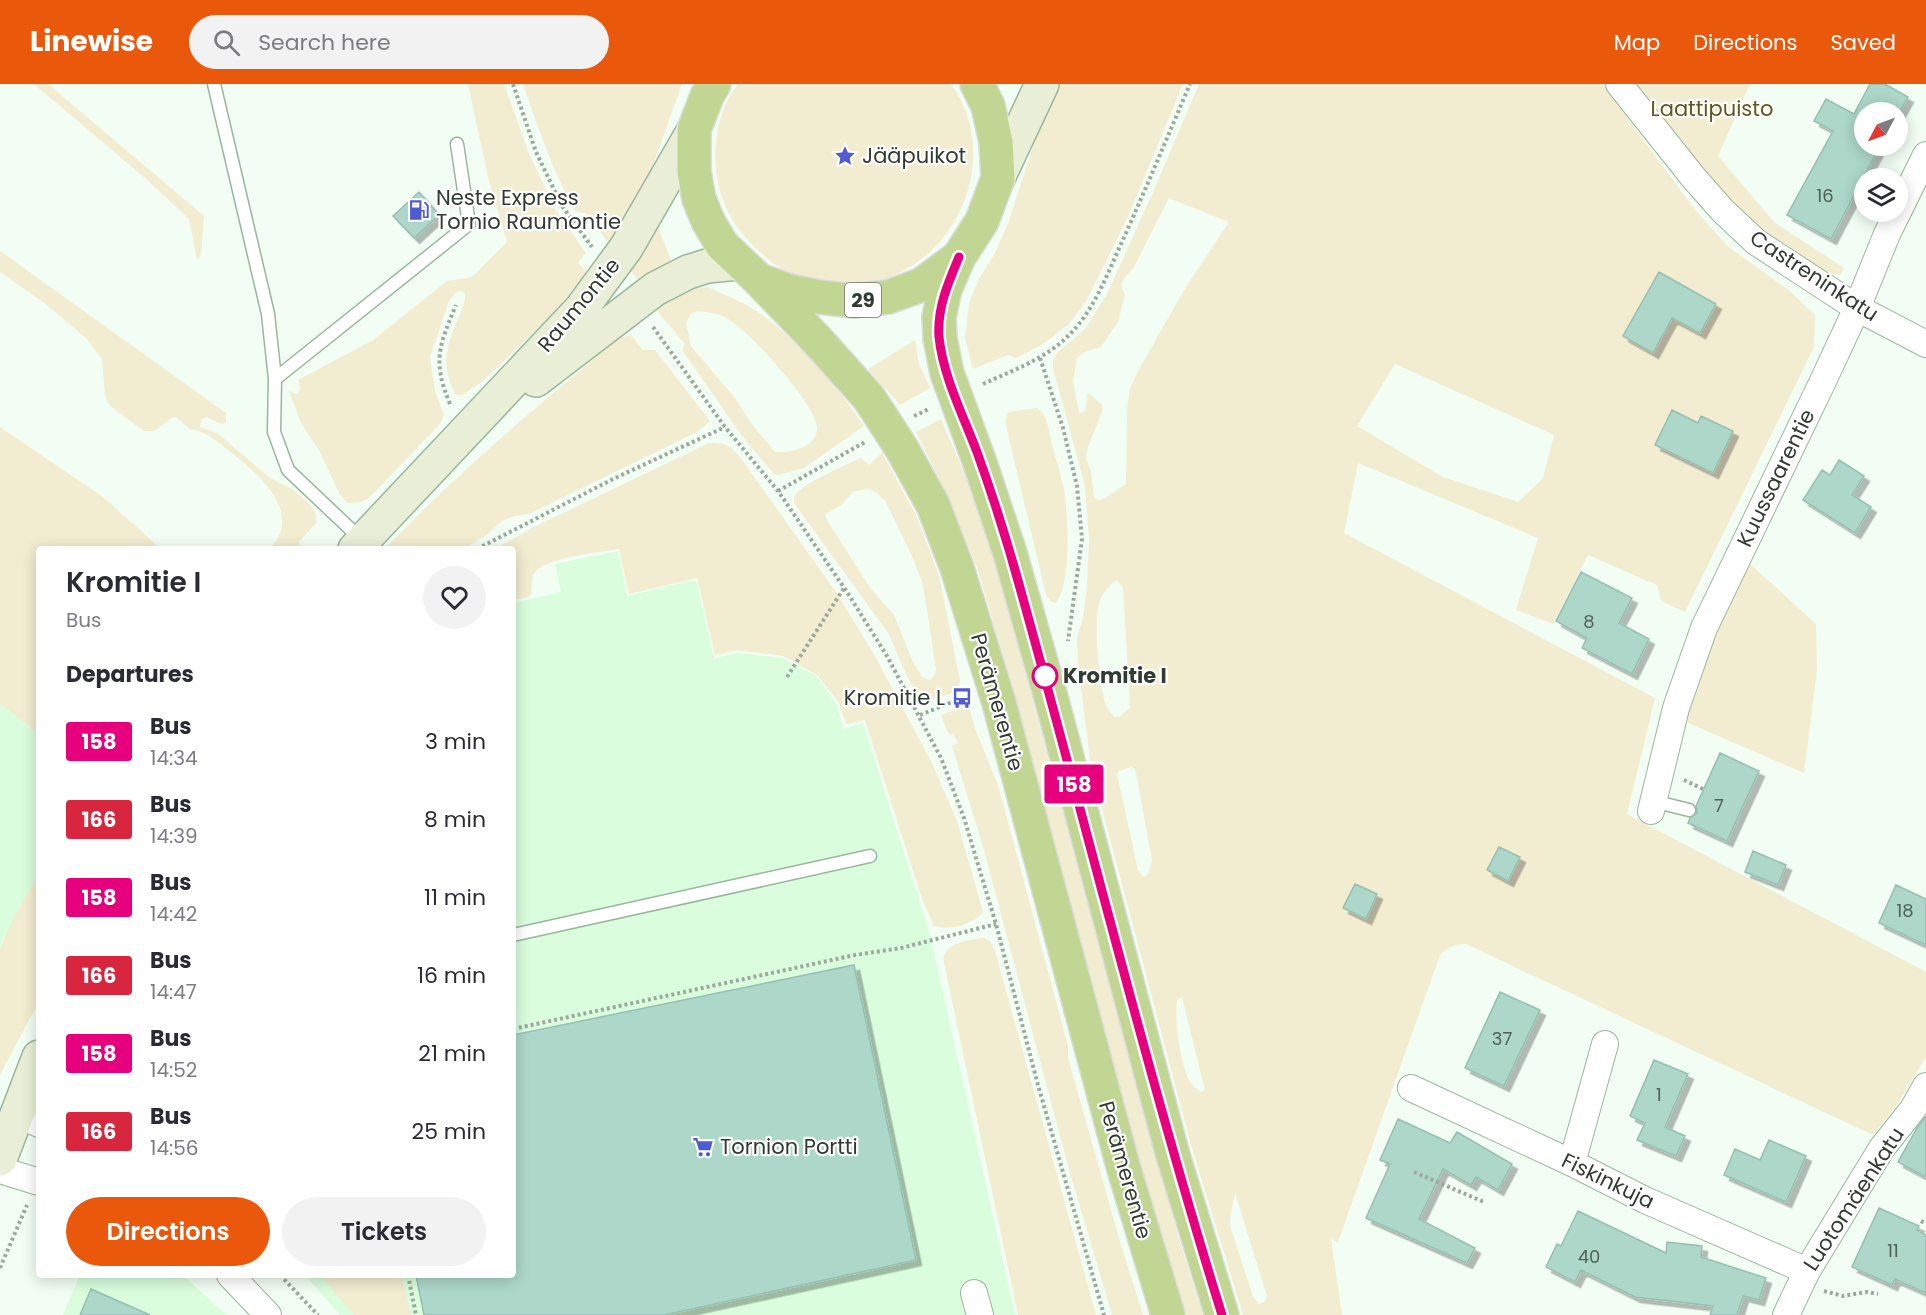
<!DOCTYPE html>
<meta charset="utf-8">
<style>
body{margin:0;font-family:Poppins,sans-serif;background:#f2f2f3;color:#2b2b33;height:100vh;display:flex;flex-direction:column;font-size:22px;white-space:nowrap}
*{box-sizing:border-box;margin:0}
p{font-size:20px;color:#7c7c81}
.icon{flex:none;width:33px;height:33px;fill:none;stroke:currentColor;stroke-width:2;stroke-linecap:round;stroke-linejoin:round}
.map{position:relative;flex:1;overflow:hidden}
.details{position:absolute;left:36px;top:462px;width:480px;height:732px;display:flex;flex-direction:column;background:#fff;border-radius:6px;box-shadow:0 3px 15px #0003}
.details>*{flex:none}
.badge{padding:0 12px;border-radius:4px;font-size:21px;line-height:39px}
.needle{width:39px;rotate:229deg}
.tools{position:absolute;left:1854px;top:18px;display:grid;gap:12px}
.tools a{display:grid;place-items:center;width:54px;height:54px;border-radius:50%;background:#fff;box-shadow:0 3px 15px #0003;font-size:30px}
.map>.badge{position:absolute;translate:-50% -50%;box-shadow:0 0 0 3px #fff}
h2{padding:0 30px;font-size:22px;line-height:54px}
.round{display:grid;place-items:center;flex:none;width:63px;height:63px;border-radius:32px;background:#f2f2f3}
.overview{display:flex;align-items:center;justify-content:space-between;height:102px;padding:0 30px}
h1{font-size:28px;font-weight:600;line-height:45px}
.button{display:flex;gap:12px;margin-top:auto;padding:12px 30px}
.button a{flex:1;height:69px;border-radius:36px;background:#ea580c;color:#fff;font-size:24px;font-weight:600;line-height:69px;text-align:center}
.button a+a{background:#f2f2f3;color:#2b2b33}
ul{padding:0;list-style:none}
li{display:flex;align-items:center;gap:18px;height:78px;padding:0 30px}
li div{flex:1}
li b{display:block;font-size:22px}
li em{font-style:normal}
li .badge{min-width:66px;font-weight:700;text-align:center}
header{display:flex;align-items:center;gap:36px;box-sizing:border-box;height:84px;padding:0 30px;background:#ea580c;color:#fff}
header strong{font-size:28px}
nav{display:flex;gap:33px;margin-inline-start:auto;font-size:21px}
.search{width:420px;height:54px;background:#f2f2f3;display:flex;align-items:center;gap:15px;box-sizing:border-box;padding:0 21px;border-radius:33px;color:#7c7c81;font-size:22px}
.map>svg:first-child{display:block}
.built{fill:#d9fddd}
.green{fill:#f2ecd1;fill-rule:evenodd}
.building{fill:#acd7c9;stroke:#96bfb2;stroke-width:1.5;filter:url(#shadow)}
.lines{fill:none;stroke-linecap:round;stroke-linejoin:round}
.service-casing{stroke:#9ab69d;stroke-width:15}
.minor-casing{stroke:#9ab69d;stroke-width:28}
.secondary-casing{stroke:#9ab69d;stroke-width:36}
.trunk-casing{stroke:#dadcda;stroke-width:36}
.path{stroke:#9da99e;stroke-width:4;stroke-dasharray:3 3;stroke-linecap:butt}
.service{stroke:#fff;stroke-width:12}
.minor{stroke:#fff;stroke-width:26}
.secondary{stroke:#e8efd6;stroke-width:33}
.trunk{stroke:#c2d693;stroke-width:33}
.line-casing{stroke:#fff;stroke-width:14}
.line{stroke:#e6007e;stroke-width:9}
.stop-dot{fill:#fff;stroke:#e6007e;stroke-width:3}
.labels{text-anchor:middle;stroke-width:4.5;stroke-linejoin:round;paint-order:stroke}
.number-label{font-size:18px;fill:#4f6257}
.shield{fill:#fff;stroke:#6e766f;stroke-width:1.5}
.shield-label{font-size:20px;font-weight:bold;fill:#303b31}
.park-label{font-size:21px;fill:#63571c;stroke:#fff}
.poi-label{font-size:21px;fill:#303b31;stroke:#fff;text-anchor:start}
.street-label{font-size:21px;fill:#303b31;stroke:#fff}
.stop-label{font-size:21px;font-weight:bold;fill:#303b31;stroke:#fff;text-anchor:start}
</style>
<header>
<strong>Linewise</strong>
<div class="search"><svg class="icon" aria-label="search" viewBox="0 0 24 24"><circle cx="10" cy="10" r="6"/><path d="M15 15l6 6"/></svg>Search here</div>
<nav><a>Map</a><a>Directions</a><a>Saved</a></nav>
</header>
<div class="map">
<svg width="1926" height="1231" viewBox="0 0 1926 1231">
<defs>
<filter id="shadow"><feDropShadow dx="5.5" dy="5.5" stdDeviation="0" flood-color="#0004"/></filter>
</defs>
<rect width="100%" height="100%" fill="#f2fef3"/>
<path class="built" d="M618 467 627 512 696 496 714 574 738 569 783 574 816 592 836 619 844 645 863 639 929 847 1015 1231H340L305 1191H513V519L561 508 555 480Z
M0 620 39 650V788L9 843 0 864Z
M80 1191H183L226 1231H63Z"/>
<path class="green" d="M34 0H48L204 132 201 171 197 176 189 135 145 94Z
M468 0H504L530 72 555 125 586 169 578 178 586 188 553 230 482 298 462 311H456C441 285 445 264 457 237 461 228 466 219 465 209L460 207 455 209 449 217 430 274 435 307 444 331 440 340 368 415 360 418 348 419 340 411 320 368 301 339 289 307 296 310 299 309 300 304 298 296 373 256 447 197 472 193 507 158 488 93Z
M523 0H682L652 84 609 159 585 129 576 128C553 89 538 43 523 0Z
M738 0H951C1006 76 953 190 860 200 846 201 833 200 819 197 793 192 780 186 760 168 739 150 724 127 718 99 712 67 716 27 738 0Z
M1060 0H1183L1127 135 1087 216 1069 240 1043 260 1016 274 1008 271 973 285 965 254 969 219 979 195 995 169 1009 137 1038 47Z
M1199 0H1602L1693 123 1726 161 1791 208 1815 231 1814 263 1685 528 1661 517 1657 501 1588 471 1553 540 1516 526 1538 454 1358 379 1344 449 1655 614 1627 730 1926 888V973L1898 1019 1873 1051 1466 860C1455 860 1448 863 1440 871L1338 1158 1331 1155 1342 1231H1243L1191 1061 1091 683 1078 580 1077 554 1083 534 1087 502 1089 455 1085 402 1053 284V276L1056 270 1085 245 1107 210 1154 106ZM1169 114 1229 138 1184 206 1137 289 1130 305 1127 324 1126 400 1103 415 1098 416 1094 413 1091 387 1086 374 1087 366 1103 325V322L1089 309 1087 310 1086 325 1082 329 1079 328 1073 297 1077 274 1084 268 1101 263 1118 238 1125 211 1121 202 1124 194 1134 183ZM1395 280 1554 351 1543 394 1518 418 1443 393 1357 342ZM1117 496 1123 504 1130 624 1120 632 1115 633C1111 629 1107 625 1105 618 1099 598 1092 531 1101 513 1105 506 1111 500 1117 496ZM1131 683 1134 684 1136 689 1152 776 1149 789 1144 794 1138 786 1117 690 1119 687ZM1182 913 1205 1006 1201 1008C1196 1004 1190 1000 1188 994 1179 973 1175 939 1177 916ZM1235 1109 1267 1212 1264 1218 1259 1220 1253 1213 1230 1141 1231 1128Z
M1636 0H1750L1718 72 1774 138 1844 184 1840 191C1819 190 1805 177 1788 165 1768 151 1748 136 1730 119 1695 84 1666 40 1636 0Z
M658 143 671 176 641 200 630 186 644 167Z
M0 167 226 329V339L222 340 206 333 201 336 200 343 217 349 270 394 294 406 310 421 316 430V439L299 458 300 465H270C305 427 256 388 227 365 218 358 203 345 191 346L176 333 172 334 154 347H144L114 325 107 318 105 312 102 275 87 255 47 221 0 188Z
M707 203C723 210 739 216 753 225 791 248 840 305 864 342L804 384 778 391 774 390 742 352 682 266 685 260 653 222 692 204ZM697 227C709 228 718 229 728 235 749 247 820 324 817 346 815 364 790 369 775 368L751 339 735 314 691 262 686 239 691 230Z
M631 251 643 266H655L710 337 697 348 529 430 515 432 502 437 487 451 463 465H385C457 388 539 321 619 254Z
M915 256 919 280 930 304 900 321 868 285Z
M1037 324C1048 330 1049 349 1052 361 1056 376 1061 391 1064 406 1068 429 1072 504 1055 519L1050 517 1046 511 1005 337 1008 328Z
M941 335 968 398 997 485 1179 1155 1203 1231H1184L1162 1161 1003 572 978 486 951 419 916 348Z
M0 343 103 413 161 465H39V650L0 620Z
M709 359C726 359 729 360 740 373L836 508 875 572 932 679 957 737 983 828C972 841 950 847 934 842L922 815 865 636 847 640 845 637 838 617 817 591 783 572 738 566 715 571 697 494 629 510 619 465C601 468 547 474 536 487 530 492 533 503 531 510L528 513 513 516V465H495L532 444Z
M882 369 916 431 939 491 960 597C958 606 953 609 944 612 937 614 928 617 921 612 909 604 896 564 888 549L794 419C794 414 794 413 796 410 805 398 846 381 861 374L869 381ZM869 405 877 409 886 418 912 472 922 498 926 519 936 586 934 592 930 596 923 594 913 578 894 531 871 505 827 436 825 430 840 422 854 407Z
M1748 478 1816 540 1817 586 1804 689 1686 638 1713 552Z
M968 621 976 647 998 701 1068 962V974L1121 1161 1143 1231H1112L1068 1082 984 766 952 662 958 659 954 651 948 649 941 631Z
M39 788V917L0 991V865L9 843Z
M984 854 990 857 995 867 1096 1231H1018L943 874C949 857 969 856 984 854Z
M320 1191H402L411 1231H354Z"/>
<path class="building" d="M1870 0H1885L1908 13 1898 31V28H1864V62H1880L1831 155 1787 131 1833 47 1814 37 1826 15 1854 30Z
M419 108 439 131 414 154 393 132Z
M1659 188 1716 220 1700 249 1672 234 1653 269 1623 252Z
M1672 326 1698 339 1701 332 1733 347 1713 389 1655 361Z
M1839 376 1864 392 1852 411 1871 423 1855 449 1803 416 1822 386 1830 391Z
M1581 488 1632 514 1619 539 1649 555 1632 590 1582 564 1587 554 1556 537Z
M1720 669 1759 687 1727 757 1688 739 1690 734 1697 729 1696 722Z
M1499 763 1520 773 1508 797 1487 786Z
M1753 767 1786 781 1778 801 1745 788Z
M1355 800 1377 810 1366 835 1343 824Z
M1896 801 1926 815V861L1879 839Z
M854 881 916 1176 664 1231H424L416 1191H513V951Z
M1500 908 1540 926 1504 1002 1465 984Z
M1654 976 1688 990 1665 1043 1685 1052 1676 1072 1637 1056 1645 1039 1630 1032Z
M1926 1032V1093L1898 1078 1917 1044Z
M1398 1035 1450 1059 1457 1048 1512 1080 1498 1106 1476 1093 1471 1101 1443 1085 1419 1135 1475 1164 1467 1179 1366 1134 1390 1080 1380 1076Z
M1769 1056 1806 1072 1786 1118 1724 1091 1735 1065 1760 1076Z
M1879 1124 1919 1142 1917 1146 1926 1151V1209L1895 1195 1892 1201 1852 1183Z
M1578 1127 1666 1169 1667 1158 1702 1162 1701 1173 1766 1194 1759 1216 1743 1212 1737 1231H1710L1713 1222 1635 1213 1581 1186 1575 1198 1546 1183 1557 1160 1561 1162Z
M91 1205 150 1231H80Z"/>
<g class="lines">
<g class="service-casing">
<path id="service" d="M214 0 268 230 275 295 274 348 288 386 362 456
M275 295 469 140 457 60
M1653 717 1689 726
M513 851 870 772"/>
</g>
<g class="minor-casing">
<path id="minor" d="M1619 0 1693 93 1723 127 1756 158 1857 224 1926 260
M1651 727 1676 624 1704 544 1823 297 1857 224 1887 150 1926 71
M1411 1004 1572 1079 1645 1116 1807 1187
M17 1030 39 1040
M1572 1079 1605 960
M0 1086 39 1098
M230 1191 268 1231
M974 1209 980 1231
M1786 1231 1807 1187 1852 1113 1882 1064 1913 1025 1926 1002"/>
</g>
<g class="secondary-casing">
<path id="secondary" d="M998 94 1042 0
M536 296 655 205 688 188 707 182 739 179
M355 465 581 225 626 164 694 46
M0 1075 39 973"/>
</g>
<g class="trunk-casing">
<path id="trunk" d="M714 0 707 12 694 46V88L699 115 708 137 722 161 759 196 789 207 819 213 854 217 888 213 921 201 959 173 982 137 998 94 996 58 988 22 977 0
M959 173 945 205 939 233 940 254 947 289 980 379 1010 469 1052 617 1172 1068 1222 1231
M759 196 817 256 869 314 902 365 933 421 957 484 999 619 1123 1082 1168 1231"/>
</g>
<path class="path" d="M513 0 536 68 562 122 592 163
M653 243 725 343 778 407 847 508 887 572 941 674 964 734 996 840 1038 1001 1104 1231
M1040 274 1063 344 1077 402 1082 455 1068 557
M983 300C1011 287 1043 276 1066 254 1093 229 1106 193 1121 160 1145 107 1167 54 1190 0
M450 320C432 277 439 262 456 221
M914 332 929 325
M778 407 865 358
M477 465 613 395 725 343
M787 593 844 504
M920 631 962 614
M1684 696 1703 705
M513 945 855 871 901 864 996 840
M1414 1088 1484 1118
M1921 1137 1926 1140
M0 1184 27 1121
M280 1191 318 1231
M408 1191 416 1231
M1824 1207 1843 1212 1867 1208 1878 1210"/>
<use href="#service" class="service"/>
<use href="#minor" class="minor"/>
<use href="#secondary" class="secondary"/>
<use href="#trunk" class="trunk"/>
</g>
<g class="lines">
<g class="line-casing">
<path id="line" d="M959 173C948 199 937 224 939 253 943 292 963 331 977 368 994 415 1009 463 1022 511 1089 751 1148 993 1222 1231"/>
</g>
<use href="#line" class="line"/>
</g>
<defs>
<g id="sight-bare" transform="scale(1.62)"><path d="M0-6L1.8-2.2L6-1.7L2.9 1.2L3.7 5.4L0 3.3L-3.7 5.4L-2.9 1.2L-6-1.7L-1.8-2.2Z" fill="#505bd1" stroke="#fff" stroke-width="2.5" paint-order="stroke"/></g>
<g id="fuel-bare" transform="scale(1.62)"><path d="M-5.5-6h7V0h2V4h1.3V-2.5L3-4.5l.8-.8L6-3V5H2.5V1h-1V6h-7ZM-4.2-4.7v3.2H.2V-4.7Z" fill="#505bd1" stroke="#fff" stroke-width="2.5" paint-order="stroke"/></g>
<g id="bus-bare" transform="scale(1.62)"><path d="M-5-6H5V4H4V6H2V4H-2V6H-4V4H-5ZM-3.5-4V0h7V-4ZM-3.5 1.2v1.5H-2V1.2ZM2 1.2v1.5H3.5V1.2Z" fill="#505bd1" stroke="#fff" stroke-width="2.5" paint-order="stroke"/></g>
<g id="supermarket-bare" transform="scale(1.62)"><path d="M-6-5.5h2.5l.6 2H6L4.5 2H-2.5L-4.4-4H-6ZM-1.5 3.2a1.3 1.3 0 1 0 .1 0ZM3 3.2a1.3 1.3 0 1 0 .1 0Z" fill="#505bd1" stroke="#fff" stroke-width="2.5" paint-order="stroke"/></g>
</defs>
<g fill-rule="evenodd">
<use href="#sight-bare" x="845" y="72"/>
<use href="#fuel-bare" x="419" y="126"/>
<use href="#bus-bare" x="962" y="614"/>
<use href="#supermarket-bare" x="703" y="1063"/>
</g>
<circle class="stop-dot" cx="1045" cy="592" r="12"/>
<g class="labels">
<g class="number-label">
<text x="1825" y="118">16</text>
<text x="1589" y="544">8</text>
<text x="1719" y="728">7</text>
<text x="1905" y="833">18</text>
<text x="1502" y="961">37</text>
<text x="1659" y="1017">1</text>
<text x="1893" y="1173">11</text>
<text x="1589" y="1179">40</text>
</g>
<rect class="shield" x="845" y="199" width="36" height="34" rx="4.5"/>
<g class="shield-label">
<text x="863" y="223">29</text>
</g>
<g class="park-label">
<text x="1712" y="32">Laattipuisto</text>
</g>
<g class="poi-label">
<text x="862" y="79">Jääpuikot</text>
<text x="436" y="121">Neste Express<tspan x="436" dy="24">Tornio Raumontie</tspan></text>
<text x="945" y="621" text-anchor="end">Kromitie L</text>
<text x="720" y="1070">Tornion Portti</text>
</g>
<g class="street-label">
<text transform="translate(1814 192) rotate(33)" y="7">Castreninkatu</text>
<text transform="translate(579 221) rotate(-50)" y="7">Raumontie</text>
<text transform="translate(1776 394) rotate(-64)" y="7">Kuussaarentie</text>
<text transform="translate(997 618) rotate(74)" y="7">Perämerentie</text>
<text transform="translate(1125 1086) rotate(74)" y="7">Perämerentie</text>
<text transform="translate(1608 1097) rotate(26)" y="7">Fiskinkuja</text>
<text transform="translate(1854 1115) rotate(-57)" y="7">Luotomäenkatu</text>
</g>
<g class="stop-label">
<text x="1063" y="599">Kromitie I</text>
</g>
</g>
</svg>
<div class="tools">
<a><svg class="needle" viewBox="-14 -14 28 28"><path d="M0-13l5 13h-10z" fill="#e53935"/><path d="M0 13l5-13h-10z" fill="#7c7c81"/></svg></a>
<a><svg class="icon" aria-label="layers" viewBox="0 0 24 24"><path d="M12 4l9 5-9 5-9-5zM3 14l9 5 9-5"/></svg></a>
</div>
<b class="badge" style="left:1074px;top:700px;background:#e6007e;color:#fff">158</b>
<section class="details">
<div class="overview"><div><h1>Kromitie I</h1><p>Bus</p></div><a class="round"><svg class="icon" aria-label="heart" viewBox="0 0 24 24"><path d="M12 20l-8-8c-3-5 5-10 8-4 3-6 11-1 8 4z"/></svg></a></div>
<h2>Departures</h2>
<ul>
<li><span class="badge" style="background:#e6007e;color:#fff">158</span><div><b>Bus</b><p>14:34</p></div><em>3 min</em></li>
<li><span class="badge" style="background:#d7263d;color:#fff">166</span><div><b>Bus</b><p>14:39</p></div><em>8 min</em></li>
<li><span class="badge" style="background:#e6007e;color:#fff">158</span><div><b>Bus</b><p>14:42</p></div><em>11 min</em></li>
<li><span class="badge" style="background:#d7263d;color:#fff">166</span><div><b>Bus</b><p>14:47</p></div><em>16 min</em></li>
<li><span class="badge" style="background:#e6007e;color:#fff">158</span><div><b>Bus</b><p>14:52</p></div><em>21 min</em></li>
<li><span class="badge" style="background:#d7263d;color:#fff">166</span><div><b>Bus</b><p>14:56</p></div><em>25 min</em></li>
</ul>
<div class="button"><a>Directions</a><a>Tickets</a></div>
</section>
</div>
